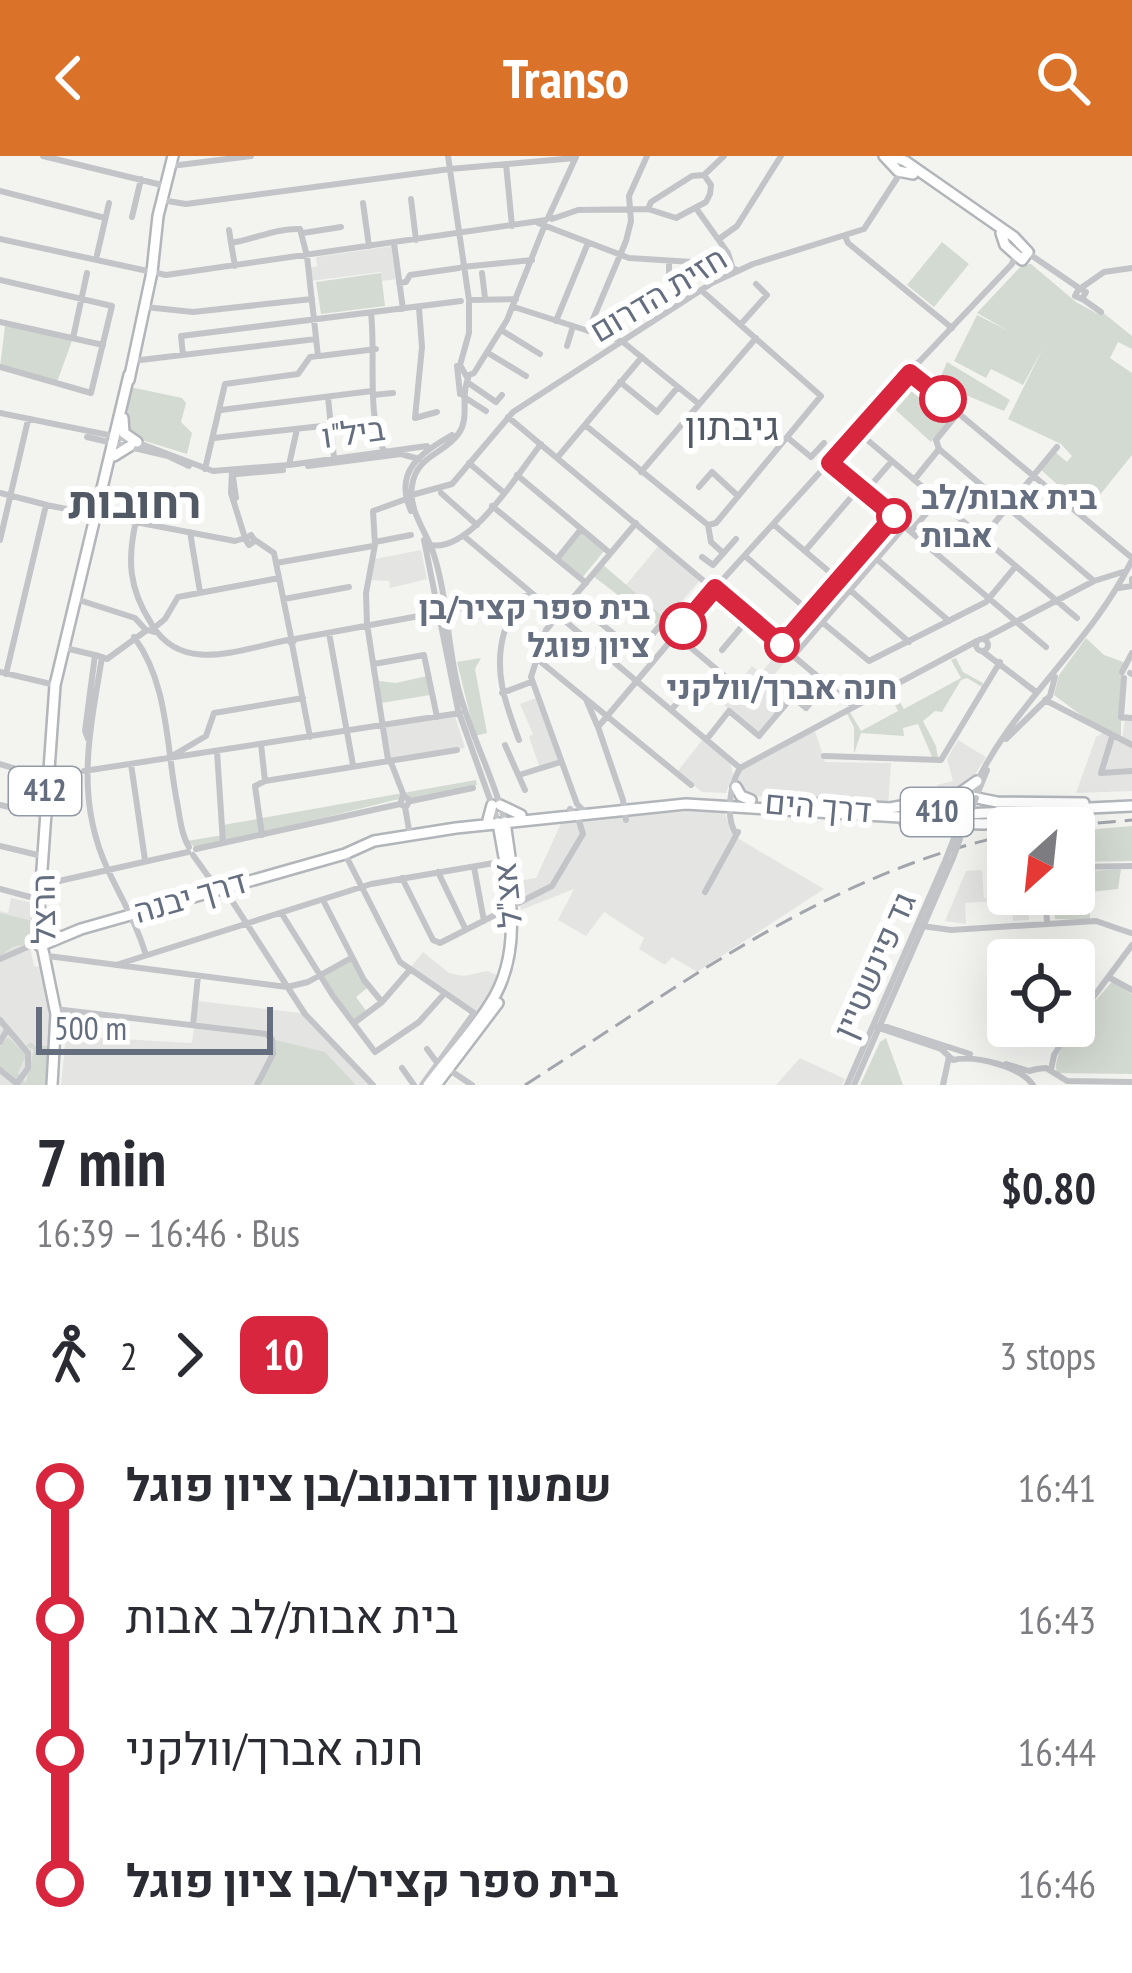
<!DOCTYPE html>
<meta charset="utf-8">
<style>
body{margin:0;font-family:"PT Sans Narrow",Heebo,sans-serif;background:#f2f2f3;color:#2b2b33;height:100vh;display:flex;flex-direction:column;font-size:45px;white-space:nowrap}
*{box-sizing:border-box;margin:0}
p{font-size:39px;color:#7c7c81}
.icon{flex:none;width:66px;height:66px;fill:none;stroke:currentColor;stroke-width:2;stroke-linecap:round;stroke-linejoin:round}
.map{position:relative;height:929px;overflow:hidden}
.details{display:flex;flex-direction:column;background:#fff;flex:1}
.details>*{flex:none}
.badge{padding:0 24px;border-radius:18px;font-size:42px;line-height:78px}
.needle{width:78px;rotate:207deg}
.fabs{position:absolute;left:987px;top:651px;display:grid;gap:24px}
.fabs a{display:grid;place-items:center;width:108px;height:108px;border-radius:12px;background:#fff;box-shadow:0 12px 48px #0002;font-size:60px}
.scale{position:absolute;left:36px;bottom:30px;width:237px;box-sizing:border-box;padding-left:12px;border:6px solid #646e7f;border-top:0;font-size:33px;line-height:42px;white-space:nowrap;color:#646e7f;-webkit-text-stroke:9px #fff;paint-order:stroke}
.map>.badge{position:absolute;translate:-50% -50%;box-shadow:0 0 0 6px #fff}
.legs{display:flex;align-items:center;gap:18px;height:132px;padding:0 36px;font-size:39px}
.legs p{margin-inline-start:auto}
.headline{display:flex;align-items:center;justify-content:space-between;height:204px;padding:0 36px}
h1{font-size:66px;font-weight:700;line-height:90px}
ul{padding:0 36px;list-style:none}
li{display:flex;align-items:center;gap:42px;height:132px;font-size:45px}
li i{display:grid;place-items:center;width:18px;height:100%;margin:0 15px;background:currentColor}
li i::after{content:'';width:30px;height:30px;margin:-15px;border:9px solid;border-radius:50%;background:#fff}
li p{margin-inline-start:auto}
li:first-child i{background:linear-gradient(#0000 50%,currentColor 0)}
li:last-child i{background:linear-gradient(currentColor 50%,#0000 0)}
header{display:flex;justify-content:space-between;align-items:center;height:156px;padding:0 36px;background:#da7229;color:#fff;font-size:54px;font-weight:700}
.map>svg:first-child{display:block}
.built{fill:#e4e4e3}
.green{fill:#d3dad1}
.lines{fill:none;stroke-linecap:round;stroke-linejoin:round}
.major-casing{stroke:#b2b5b9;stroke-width:14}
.minor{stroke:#c2c4c8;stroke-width:6}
.major{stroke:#fff;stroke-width:9}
.rail{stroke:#a2a6ac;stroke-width:3;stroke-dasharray:18 9;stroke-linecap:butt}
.minor-bridge{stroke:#c2c4c8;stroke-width:6}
.line-1-casing{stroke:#fff;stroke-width:27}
.line-1{stroke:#d7263d;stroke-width:18}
.stop-1-dot{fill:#fff;stroke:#d7263d;stroke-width:6}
.labels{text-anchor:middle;stroke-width:12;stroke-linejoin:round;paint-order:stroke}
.shield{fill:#fff;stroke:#929aa5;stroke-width:3}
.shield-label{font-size:30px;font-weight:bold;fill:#646e7f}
.street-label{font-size:33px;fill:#646e7f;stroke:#fff}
.stop-label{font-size:33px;font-weight:bold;fill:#646e7f;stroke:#fff;text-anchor:start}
.quarter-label{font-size:39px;fill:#515965;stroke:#fff}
.district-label{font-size:45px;font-weight:bold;fill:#515965;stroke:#fff}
</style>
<header><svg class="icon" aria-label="back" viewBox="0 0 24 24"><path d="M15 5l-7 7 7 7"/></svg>Transo<svg class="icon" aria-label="search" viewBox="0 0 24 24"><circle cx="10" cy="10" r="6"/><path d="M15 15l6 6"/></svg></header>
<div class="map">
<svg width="1132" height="929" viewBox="0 0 1132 929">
<rect width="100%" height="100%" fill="#f3f4f0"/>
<path class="built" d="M393 90 397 123 382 125 381 116 310 125 309 112 317 110 316 101Z
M660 388 701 423 667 463 626 429Z
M421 394 427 423 390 432 389 425 370 424 375 403Z
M782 492 791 499 771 523 791 541 758 579 722 547 752 510 761 517Z
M536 542 560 606 540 612 529 581 533 578 520 548Z
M455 560 465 592 389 603 384 570Z
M1125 562 1132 563V635L1076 637 1096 581 1105 575 1122 584Z
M814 572 825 606 891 607 888 651 742 639 737 627 743 611Z
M703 583 731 608 733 619 726 637 702 636 677 616Z
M958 584 986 601 967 631 939 639 937 629 953 625 947 603Z
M719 653 724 654 731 676 739 683 824 733 697 816 672 801 665 809 639 793 644 782 604 756 586 780 558 764 574 733 521 754 517 725 536 722 562 665Z
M982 714 984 742 1040 738V743L1027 744 1029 764 1013 765 1011 744 965 747 966 768 945 765 966 715Z
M11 742 33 747 30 791 34 810 40 811 50 857 47 929H0V755L8 757Z
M423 796 449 817 464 820 487 815 499 820 478 857 410 812Z
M197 845 301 857 370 929H61L66 880 192 887Z
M800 902 845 923 842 929H776Z"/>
<path class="green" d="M942 86 969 108 934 151 907 129Z
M1031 108 1076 146 1098 158 1101 155 1132 180V193L1118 186 1110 202 1132 217V299L1087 355 1040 313 1054 295 1067 306 1072 300 1061 288 1008 263 1043 192 1023 229 991 213 986 222 954 205 977 159 1009 175 977 157 1022 109Z
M381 117 385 150 321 158 316 126Z
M5 170 73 182 57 226 0 211Z
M947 206 1010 244 1004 255 968 240 941 220Z
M911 219 957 256 931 286 887 246Z
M130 231 182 242 186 247 181 266 192 277 187 298 132 281 133 276 126 270Z
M582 374 605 394 581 423 557 404Z
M866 395 874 402 793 497 784 489Z
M602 408 679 474 677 476 661 464 656 468 593 420Z
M1086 482 1104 499 1123 506 1121 561 1132 565H1121V580L1085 562 1054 539 1059 519Z
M481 502 475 513 487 577 475 580 457 506Z
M956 502 963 516 983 527 982 531 967 522 961 524 942 556 935 555 923 565 936 590 938 602 933 603 918 568 903 572 904 580 861 577 854 598V571L847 558 850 556 861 575 898 555 889 537 893 535 904 553 961 522 951 504Z
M427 520 430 539 381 547 379 525 396 527Z
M476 624 477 629 406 646 407 641 197 693 187 685 223 679V669Z
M1132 670V705L1074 706V675Z
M1121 713 1118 733 1090 736V764L1055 763 1052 738H1074V716Z
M35 746 36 788 14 790 0 800V757L32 765Z
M351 804 367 832 356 841 367 856 354 865 322 821Z
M1112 826 1132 838V918L1057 917C1049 894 1095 845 1112 826Z
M8 881 26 899 18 917 26 927 34 894 26 890 31 886 35 890H49L46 929H20L0 913V890Z
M886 882 903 929H860L880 886Z
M275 884 325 896 356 929H260L276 897Z"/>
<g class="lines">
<g class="major-casing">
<path id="major" d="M884 0 898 15 913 18
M891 0 905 5 1014 81 1028 96 1022 104
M1001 77 1005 89 1022 104
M129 224 152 116 158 60 173 0
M123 262 124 277 137 286
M114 300 130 290
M736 631 741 640 751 644
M957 639 977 625
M786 646 890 652 962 639 997 646 1084 647
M500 649 521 659
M488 664 492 649
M505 666 511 708
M905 666 984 668 1032 663
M40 790 81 773 345 698 374 685 456 672 686 648 900 661 1132 650
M52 929 56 858 38 770 55 529 129 219
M428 929C448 902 472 877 490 848 526 793 508 727 498 667
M436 929 498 847"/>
</g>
<path class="minor" d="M43 0 166 30
M448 0 469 144V177L460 209 468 223C460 240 470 261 459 277 444 299 416 299 412 330 408 355 427 376 434 399 448 443 447 491 459 535 471 580 494 622 505 666
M506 8 512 70
M171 10 251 0
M704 19 711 29 710 38 706 46 676 62 648 53 651 46 692 20Z
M704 19 724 0
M0 35 105 62
M411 43 416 84
M161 44 186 48 450 13 575 2
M363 47 369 90
M698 55 728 97 732 110
M132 61 141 23
M552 62H548L576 1
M552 63 578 54 648 53
M538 67 629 102 724 108 737 114
M229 74 231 87
M303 77 341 71
M845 80 848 87 952 172
M0 83 166 119 546 64
M719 83 737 70 781 0
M394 87 403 153
M1028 97 1079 132
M97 99 109 47
M669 106V121L682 145
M235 110 231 87C255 83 277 72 300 73L307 100 318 200
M462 111 532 104
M482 117 485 142
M0 124 112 150 91 237 0 211
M399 127 406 126 410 119 459 112
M1079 132 1086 136 1082 143 1075 140Z
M1081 132 1104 116 1132 112
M701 134 821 240 716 367 708 369
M469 144 516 143
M1084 144 1101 156
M145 151 193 156 312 143
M514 151 623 186 699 248
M419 152 422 191 415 262 437 256
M371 157C376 198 366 261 384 295
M556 165 588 87
M0 166 103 189
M741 168 767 139 756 128
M501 174 540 198
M588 175 626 85 631 65 629 40 647 0
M73 182 87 117
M567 190 573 170
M488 197 526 220
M183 199 181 180 461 145
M320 200 376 193
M132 205 316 183
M457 210 460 238
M910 217 1132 402
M467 220 474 217 507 164 544 71
M467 226 496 246 502 239
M620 226 657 256 678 231
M373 239 393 237
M328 241 334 302
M464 241 486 255
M221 254 372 235
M0 257 128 283 213 315 289 309 427 290
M508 261 853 550
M585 269 708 369
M858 276 1077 462
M87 281 168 300 189 310
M214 282 331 269
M788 282 811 301 824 287
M939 293 1094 425
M557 302 642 201
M469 307 503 336
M830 307 1046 491
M289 309 297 273
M308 310 401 298 419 303
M205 313 225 228 298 218 310 201 318 200
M232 314 231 337 245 382
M232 314 236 342
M641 316 756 182
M237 318 283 314
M517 319 610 397
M914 324 939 293 936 284 959 256
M699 331 712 316 738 340
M865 336 892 305
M0 337 47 349
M441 337 477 369
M408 340 452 328 513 256 712 127 753 108 864 73 901 16
M46 349 235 385 245 382
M492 350 586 427
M411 355C393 315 421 297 452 279
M136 365C127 404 129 433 151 467
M773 368 839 424
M708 369 711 386 722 396
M911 375 938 344
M190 376 200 436
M251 379 255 385 249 389 245 383Z
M465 381 740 612
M983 381 1057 291
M0 384 28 264
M255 384 274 397 291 481
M424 384 458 554 498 666
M375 386 411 379
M430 389C471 397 518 317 541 288
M865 393 949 465
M805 395 860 331
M745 400 810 456
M702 401 713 409 736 383
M557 403 581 373
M276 407 373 390
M1132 423V426
M1119 432 1132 430
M850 434 909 486
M76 443 135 462 145 473 154 476
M284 443 349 431
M616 443 598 465 646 504
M822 466 869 505 986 446 1016 410
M152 469C183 519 240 493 288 484L292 488 295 483 532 439
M154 472 165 463 178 441 279 422
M329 477 353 609
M676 479 735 529
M134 481C169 528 166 591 177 646 180 661 181 678 189 691
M976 489a6 6 0 1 1 12 0a6 6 0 1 1-12 0Z
M983 483 1094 425 1126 415
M292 488 310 581
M783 489 894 360
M65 492 99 500
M722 494 750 461
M982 495 1036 536
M637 497 662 467
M794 499 905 370
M102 501C90 576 74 641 108 714 122 744 136 766 146 799
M102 501 107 503 147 474
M536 502 691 629
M374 508 424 499 437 561
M0 516 55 529
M1122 516 1132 497
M1130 517 1132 518
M6 518 46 349
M1124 522 1121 561 1132 562
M773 525 806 552 826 528
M502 537 531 526
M586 543 597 569
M1045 544 1132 589
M672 553 699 522
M88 583 85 575 95 499
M707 583 729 555 759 580 792 541
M1006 583 1050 540 1055 521
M519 584C506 549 493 516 504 477 508 464 518 455 520 442
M261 588 265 625 255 630 262 679
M505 589 525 634
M217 595 223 687
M172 600 206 580 214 557 303 542
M824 600 941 604 1000 506
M388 604 367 468 366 437 375 389 373 355 409 342
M390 604 404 640
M0 608 49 623
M131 608 145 704
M84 615 460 557
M1101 617 1112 581
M1101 617 1132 615
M519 619 561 606
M265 625 457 594
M970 641C1007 552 1088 493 1132 404
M976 641 987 614
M411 645 473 632
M0 649 49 660
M405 651 409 674
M586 657 577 648 531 521 546 474 636 367
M626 664 623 644 598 571 715 432 910 217 911 210 919 206 1012 108 1015 99
M736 678C725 661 730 629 740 612L977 485
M0 690 42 700
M196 693 400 648 406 651 410 644 403 640 400 648
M345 698 400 806 474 857 422 929
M193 699 208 720 225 734 305 858 373 929
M474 711 484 765
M1074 711 1132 710
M438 716 465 772
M402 722 433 784 440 787 552 730 583 678 578 662 570 653
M59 725 188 696
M0 733 45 745
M705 736 738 676
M1045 738 1047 766
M324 746 364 824 382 846
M282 758 333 840 375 896 419 866 444 838
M922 770 951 774 1096 765 1131 777
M48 800 287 831 308 826 351 802
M0 803 39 786
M116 809 371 728 494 707
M1110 822 1132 834
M55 853 266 878 272 883 273 898 257 929
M0 864 28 897V912L16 929
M354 867 382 846 408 816
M1074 867 1132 789
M193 869 198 820
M881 869 970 898
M876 871 941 893 953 904C975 899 1020 910 1033 929
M0 886 7 874
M427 893 438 908
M1006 908 1029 915 1037 913
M445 911 472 929
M402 912 414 929
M1037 913 1046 912 1067 925 1132 926
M0 914 16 927
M1051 914 1054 899 1072 870
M847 929 946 703
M854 929 953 702
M943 929 949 901"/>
<use href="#major" class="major"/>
<path class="rail" d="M1044 672 1132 664
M525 929C680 830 825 719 1008 679"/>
<path class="minor-bridge" d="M959 667 970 641
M966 668 976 642
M953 702 960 683
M946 703 954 682"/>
</g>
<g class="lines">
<g class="line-1-casing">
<path id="line-1" d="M683 470 715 432 782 489 894 360 830 307 910 217 943 243"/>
</g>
<use href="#line-1" class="line-1"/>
</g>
<g class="stop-1-dot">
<circle cx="943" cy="243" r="21"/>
<circle cx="894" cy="360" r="15"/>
<circle cx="683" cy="470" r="21"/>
<circle cx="782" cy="489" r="15"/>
</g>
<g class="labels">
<g class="shield">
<rect x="9" y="611" width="72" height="48" rx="9"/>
<rect x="901" y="632" width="72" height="48" rx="9"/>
</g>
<g class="shield-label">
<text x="45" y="645">412</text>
<text x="937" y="666">410</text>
</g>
<g class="street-label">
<text transform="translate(658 138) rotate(-31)" y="12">חזית הדרום</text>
<text transform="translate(353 276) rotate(-8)" y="12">ביל"ו</text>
<text transform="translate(818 650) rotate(5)" y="12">דרך הים</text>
<text transform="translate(507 739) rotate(-96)" y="12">אצ"ל</text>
<text transform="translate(190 740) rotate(-16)" y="12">דרך יבנה</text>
<text transform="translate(43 753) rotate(-91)" y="12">הרצל</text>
<text transform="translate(874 809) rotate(-66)" y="12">גד פינשטיין</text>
</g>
<g class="stop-label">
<text x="921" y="353">בית אבות/לב<tspan x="921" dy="38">אבות</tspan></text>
<text x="650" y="463" text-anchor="end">בית ספר קציר/בן<tspan x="650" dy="38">ציון פוגל</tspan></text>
<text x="782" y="543" text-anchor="middle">חנה אברך/וולקני</text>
</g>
<g class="quarter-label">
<text x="732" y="284">גיבתון</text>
</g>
<g class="district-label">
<text x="135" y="362">רחובות</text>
</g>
</g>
</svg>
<div class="fabs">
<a><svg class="needle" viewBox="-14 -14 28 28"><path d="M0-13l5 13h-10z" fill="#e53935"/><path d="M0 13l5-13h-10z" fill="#7c7c81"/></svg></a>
<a><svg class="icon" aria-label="locate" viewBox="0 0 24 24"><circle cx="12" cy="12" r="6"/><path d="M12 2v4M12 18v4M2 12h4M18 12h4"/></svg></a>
</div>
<div class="scale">500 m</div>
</div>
<section class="details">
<div class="headline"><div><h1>7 min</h1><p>16:39 – 16:46 · Bus</p></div><b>$0.80</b></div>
<div class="legs"><svg class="icon" aria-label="walk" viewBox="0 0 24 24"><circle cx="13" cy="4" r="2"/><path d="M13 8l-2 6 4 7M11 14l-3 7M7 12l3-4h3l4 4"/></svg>2<svg class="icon" aria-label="forward" viewBox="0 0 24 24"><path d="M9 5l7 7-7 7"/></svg><b class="badge" style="background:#d7263d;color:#fff">10</b><p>3 stops</p></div>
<ul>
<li><i style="color:#d7263d"></i><b>שמעון דובנוב/בן ציון פוגל</b><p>16:41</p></li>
<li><i style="color:#d7263d"></i><span>בית אבות/לב אבות</span><p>16:43</p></li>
<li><i style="color:#d7263d"></i><span>חנה אברך/וולקני</span><p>16:44</p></li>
<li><i style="color:#d7263d"></i><b>בית ספר קציר/בן ציון פוגל</b><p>16:46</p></li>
</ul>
</section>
